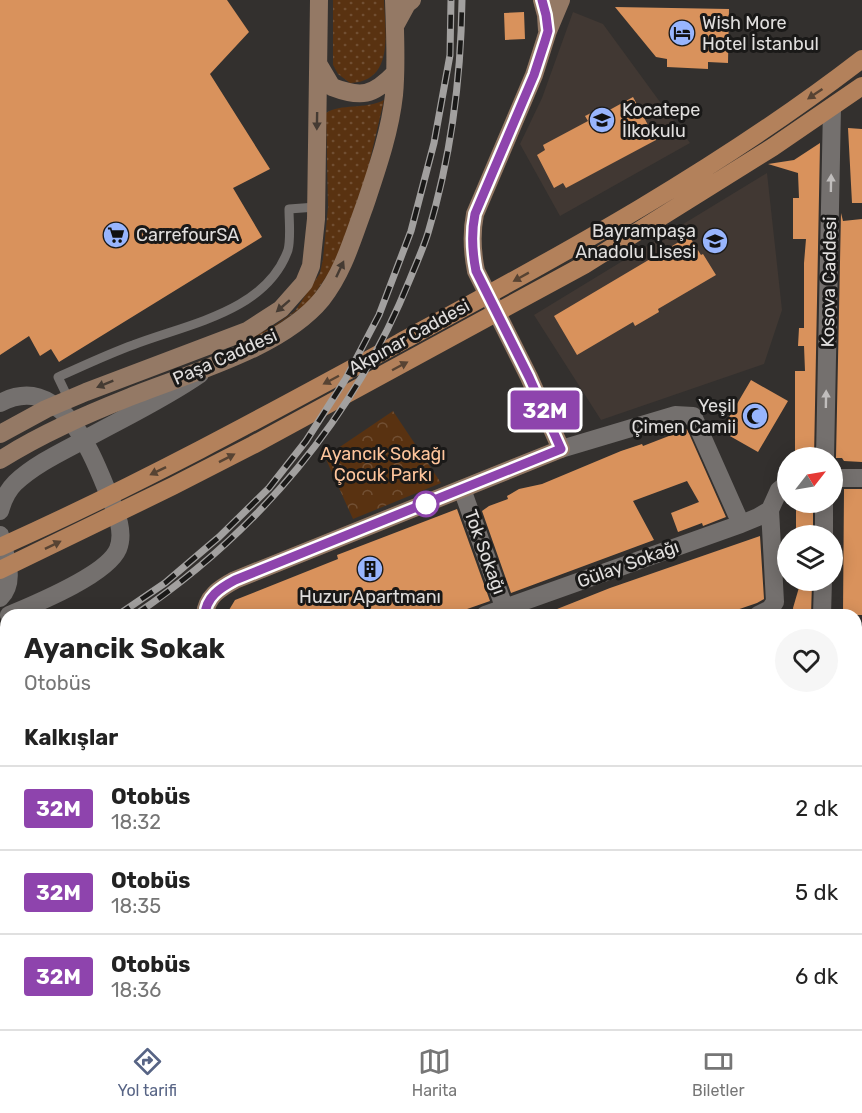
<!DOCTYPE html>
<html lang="tr">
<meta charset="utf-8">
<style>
body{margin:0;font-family:Rubik,sans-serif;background:#f6f6f6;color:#222;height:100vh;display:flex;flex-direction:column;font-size:22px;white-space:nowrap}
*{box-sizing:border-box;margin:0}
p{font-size:20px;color:#767676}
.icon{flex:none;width:33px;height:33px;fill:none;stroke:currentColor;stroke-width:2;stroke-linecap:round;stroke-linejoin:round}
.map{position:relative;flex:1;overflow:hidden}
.side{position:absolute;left:0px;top:609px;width:862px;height:420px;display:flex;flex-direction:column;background:#fff;border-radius:18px 18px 0 0;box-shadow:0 3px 15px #0003}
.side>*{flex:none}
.badge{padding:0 12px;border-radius:4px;font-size:21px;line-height:39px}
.needle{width:39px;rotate:59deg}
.controls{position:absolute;left:777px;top:447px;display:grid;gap:12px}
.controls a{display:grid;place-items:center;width:66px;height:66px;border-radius:50%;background:#fff;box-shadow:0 3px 15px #0003;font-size:30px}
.map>.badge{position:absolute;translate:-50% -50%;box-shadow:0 0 0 3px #fff}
h2{padding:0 24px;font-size:22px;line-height:54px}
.round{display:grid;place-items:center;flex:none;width:63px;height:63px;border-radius:32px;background:#f6f6f6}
.headline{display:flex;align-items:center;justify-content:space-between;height:102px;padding:0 24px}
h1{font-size:28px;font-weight:700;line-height:45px}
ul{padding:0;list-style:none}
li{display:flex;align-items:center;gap:18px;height:84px;padding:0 24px;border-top:2px solid #e0e0e0}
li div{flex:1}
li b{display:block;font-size:22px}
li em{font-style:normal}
li .badge{min-width:66px;font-weight:700;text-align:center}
.menu{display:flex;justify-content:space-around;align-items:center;height:84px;border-top:2px solid #e0e0e0;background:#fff;font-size:16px;color:#767676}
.menu a{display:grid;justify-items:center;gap:3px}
.menu .active{color:#576485}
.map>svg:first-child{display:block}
.built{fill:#413833}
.grass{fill:url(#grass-dots)}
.park{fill:url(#park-crowns)}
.building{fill:#d9925c}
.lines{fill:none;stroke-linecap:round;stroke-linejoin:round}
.lane{stroke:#74706e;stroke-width:9}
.street{stroke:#74706e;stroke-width:18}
.secondary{stroke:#947965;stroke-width:18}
.primary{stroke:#b3815b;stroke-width:18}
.rail-casing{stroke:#a2a09f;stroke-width:7}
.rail{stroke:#1a1918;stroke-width:4.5;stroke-dasharray:14;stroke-linecap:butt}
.oneway{fill:#574333}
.oneway2{fill:#453b33}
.oneway3{fill:#c0bdbc}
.line-casing{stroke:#fff;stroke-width:14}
.line{stroke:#8e44ad;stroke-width:9}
.stop-dot{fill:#fff;stroke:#8e44ad;stroke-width:3}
.labels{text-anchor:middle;stroke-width:6;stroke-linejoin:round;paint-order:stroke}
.poi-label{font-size:18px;fill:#e0dedd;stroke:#1a1918;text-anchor:start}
.street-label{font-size:18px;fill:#e0dedd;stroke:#1a1918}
.park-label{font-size:18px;fill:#fec59c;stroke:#1a1918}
</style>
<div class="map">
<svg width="862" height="1029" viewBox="0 0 862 1029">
<defs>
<pattern id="grass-dots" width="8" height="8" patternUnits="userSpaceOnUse" patternTransform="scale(1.5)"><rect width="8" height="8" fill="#593211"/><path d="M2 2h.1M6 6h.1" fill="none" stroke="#714f33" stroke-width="1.8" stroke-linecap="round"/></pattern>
<pattern id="park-crowns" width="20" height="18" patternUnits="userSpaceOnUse" patternTransform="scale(1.5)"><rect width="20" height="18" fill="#593211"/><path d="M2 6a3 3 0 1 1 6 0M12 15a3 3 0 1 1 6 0" fill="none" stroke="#714f33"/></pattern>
</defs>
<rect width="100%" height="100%" fill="#33302e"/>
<path class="built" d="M573 12 603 24 690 143 560 216 520 144 542 98Z
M767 173 782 310 764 364 601 420 534 315Z"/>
<path class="grass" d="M333 0H384C385 31 395 82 350 83L338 74 333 65Z
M384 100 367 173 335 264 309 302 263 335 238 345 274 326 295 311 320 273 323 259 328 207 326 113C341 103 365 110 384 100Z"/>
<path class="park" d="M393 411 441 483 353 519 325 457Z"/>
<path class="building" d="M0 0H227L249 32 210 74 270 169 233 188 262 237 59 362 51 349 40 356 29 336 0 355Z
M615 7 729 9 728 63 708 62V69L667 67V59L656 57Z
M524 12 525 39 505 40 504 13Z
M633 97 656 140 566 188 563 183 554 188 537 155 545 150 543 145 588 121 585 116 601 108 604 113Z
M848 128 862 129V203H852Z
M820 143 814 458H795V371H805L804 346H798L799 328H804V263L806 239H793V198H799L798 173 768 164 794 160Z
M841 213 843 221 862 219V462L844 461 842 458H836Z
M689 236 701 255 703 254 716 275 658 309 659 312 635 326 633 322 577 355 554 316Z
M751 380 788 401 758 452 721 431Z
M687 429 726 517 703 526 702 523 678 532 671 513 699 502 687 481 633 501 654 540 511 593 482 511 489 506 508 499 507 496 519 489 542 484 621 451 642 444 643 446Z
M844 489H862V615H843Z
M796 502H813V535L796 536Z
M457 509 490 601 450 615H226L235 600 338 559 337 555Z
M760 536 764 599 757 603 722 615H542L610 588Z
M812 583 811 615H794L793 608 800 584Z"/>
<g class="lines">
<path class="lane" d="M69 400 58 377C83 366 108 354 133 345 187 324 266 312 288 250 291 238 289 221 289 209L316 207"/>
<path class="street" d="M0 403C58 372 89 446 106 488 113 506 126 529 118 549 107 575 35 604 9 615
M561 449 675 415 693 416 741 524
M825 458 832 107
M832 478H862
M462 489 507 615
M0 511C3 500 7 491 15 483 33 466 57 454 78 443 119 420 161 401 200 374
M0 535C5 556 17 581 0 598
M824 536V502
M485 615 741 524 758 517 770 510
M758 615 770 609 775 602 770 510 779 490 788 483
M822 615 823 580
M856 744H862
M856 874 862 892
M856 953 862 952
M0 978 6 977"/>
<path class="secondary" d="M542 0 546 15 547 30
M395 26 407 4 412 0
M319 65 332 87C361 98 373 96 395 73
M0 434 46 409 86 392 247 331 281 309 304 283 311 266 316 219 319 0
M0 460C41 434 85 415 130 397 189 373 281 349 322 299 344 271 353 237 365 205 377 169 390 132 394 95 397 64 395 32 394 0
M205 615C206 597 220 588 235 580L561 449 529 377 476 271C472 251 471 234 475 214L534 75 548 31 561 0
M389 1023 391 1029"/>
<path class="primary" d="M0 547C139 485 274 411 408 338 564 254 721 168 862 59
M0 570 173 486 253 445 584 265 773 147 862 86"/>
<g class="rail-casing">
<path id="rail" d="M118 615 165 583 219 537 269 488 306 441 345 380 379 315 411 231 434 143 450 55 451 0
M135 615C258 532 354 418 410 279 416 264 423 249 428 233 451 157 461 79 462 0
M0 668 6 666
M0 678 6 676"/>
</g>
<use href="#rail" class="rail"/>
</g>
<defs><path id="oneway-solid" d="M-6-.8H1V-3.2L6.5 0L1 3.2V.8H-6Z" transform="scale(1.5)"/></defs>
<g class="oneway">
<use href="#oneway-solid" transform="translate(815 94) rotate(146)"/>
<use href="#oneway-solid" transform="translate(521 277) rotate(151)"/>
<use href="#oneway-solid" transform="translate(400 366) rotate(-28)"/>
<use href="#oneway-solid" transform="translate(331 380) rotate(152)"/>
<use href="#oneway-solid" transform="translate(227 458) rotate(-27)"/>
<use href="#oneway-solid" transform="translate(158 471) rotate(154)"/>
<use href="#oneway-solid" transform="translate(53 545) rotate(-26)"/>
</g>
<g class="oneway2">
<use href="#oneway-solid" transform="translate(317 121) rotate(91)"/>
<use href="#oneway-solid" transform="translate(340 269) rotate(-65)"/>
<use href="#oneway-solid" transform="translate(283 306) rotate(139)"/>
<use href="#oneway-solid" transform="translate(105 384) rotate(158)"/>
</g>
<g class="oneway3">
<use href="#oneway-solid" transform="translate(831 183) rotate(-89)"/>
<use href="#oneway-solid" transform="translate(826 399) rotate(-89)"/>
</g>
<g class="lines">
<g class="line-casing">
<path id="line" d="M205 615C206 597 220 588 235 580L561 449 529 377 476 271C472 251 471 234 475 214L534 75 545 41 548 31 546 15 542 0"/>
</g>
<use href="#line" class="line"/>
</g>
<defs>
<g id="hotel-disc" transform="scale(1.35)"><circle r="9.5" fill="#98b5fd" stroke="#1a1918"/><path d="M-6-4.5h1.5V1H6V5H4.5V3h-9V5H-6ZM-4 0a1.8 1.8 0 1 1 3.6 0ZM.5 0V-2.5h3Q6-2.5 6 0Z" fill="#111"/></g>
<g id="school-disc" transform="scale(1.35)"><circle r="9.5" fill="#98b5fd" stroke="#1a1918"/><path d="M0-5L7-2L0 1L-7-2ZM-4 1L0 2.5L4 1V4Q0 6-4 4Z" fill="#111"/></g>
<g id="supermarket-disc" transform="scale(1.35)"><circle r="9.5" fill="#98b5fd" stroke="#1a1918"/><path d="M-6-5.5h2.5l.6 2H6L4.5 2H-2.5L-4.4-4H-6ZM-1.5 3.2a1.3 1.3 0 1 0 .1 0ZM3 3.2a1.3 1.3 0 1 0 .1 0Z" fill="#111"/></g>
<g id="mosque-disc" transform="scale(1.35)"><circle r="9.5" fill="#98b5fd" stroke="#1a1918"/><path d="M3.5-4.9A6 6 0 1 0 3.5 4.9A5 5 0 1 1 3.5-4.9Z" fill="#111"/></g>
<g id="building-disc" transform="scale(1.35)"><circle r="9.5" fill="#98b5fd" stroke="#1a1918"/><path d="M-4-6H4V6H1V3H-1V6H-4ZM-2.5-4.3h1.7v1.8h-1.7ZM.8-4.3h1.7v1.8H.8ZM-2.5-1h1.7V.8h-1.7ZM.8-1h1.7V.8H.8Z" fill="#111"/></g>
</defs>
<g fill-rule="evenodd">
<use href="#hotel-disc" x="682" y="33"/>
<use href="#school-disc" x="602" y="120"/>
<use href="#supermarket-disc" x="116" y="235"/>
<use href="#school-disc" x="715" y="241"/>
<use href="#mosque-disc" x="755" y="416"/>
<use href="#building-disc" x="370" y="569"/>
</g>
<circle class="stop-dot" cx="426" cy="504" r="12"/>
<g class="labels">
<g class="poi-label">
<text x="702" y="29">Wish More<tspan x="702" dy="21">Hotel İstanbul</tspan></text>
<text x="622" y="116">Kocatepe<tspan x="622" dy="21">İlkokulu</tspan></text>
<text x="696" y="237" text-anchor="end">Bayrampaşa<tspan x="696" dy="21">Anadolu Lisesi</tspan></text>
<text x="136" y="241">CarrefourSA</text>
<text x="736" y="412" text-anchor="end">Yeşil<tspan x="736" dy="21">Çimen Camii</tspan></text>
<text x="370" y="603" text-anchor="middle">Huzur Apartmanı</text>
</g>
<g class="street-label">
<text transform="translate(829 282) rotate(-89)" y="6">Kosova Caddesi</text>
<text transform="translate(409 337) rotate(-29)" y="6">Akpınar Caddesi</text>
<text transform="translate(225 357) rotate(-24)" y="6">Paşa Caddesi</text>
<text transform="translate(485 552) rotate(70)" y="6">Tok Sokağı</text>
<text transform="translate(628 564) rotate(-20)" y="6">Gülay Sokağı</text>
</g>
<g class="park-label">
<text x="383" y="460">Ayancık Sokağı<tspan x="383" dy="21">Çocuk Parkı</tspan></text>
</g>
</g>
</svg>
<div class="controls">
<a><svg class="needle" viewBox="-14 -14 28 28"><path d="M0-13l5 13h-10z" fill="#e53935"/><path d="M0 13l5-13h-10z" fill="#767676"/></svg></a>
<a><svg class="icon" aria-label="layers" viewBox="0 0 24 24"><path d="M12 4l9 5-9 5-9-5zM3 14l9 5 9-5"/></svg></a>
</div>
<b class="badge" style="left:545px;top:410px;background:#8e44ad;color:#fff">32M</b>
<section class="side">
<div class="headline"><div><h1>Ayancik Sokak</h1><p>Otobüs</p></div><a class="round"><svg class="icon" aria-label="heart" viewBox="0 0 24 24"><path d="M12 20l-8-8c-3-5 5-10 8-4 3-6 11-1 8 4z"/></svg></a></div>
<h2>Kalkışlar</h2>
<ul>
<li><span class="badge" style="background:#8e44ad;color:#fff">32M</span><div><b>Otobüs</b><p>18:32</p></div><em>2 dk</em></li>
<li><span class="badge" style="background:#8e44ad;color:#fff">32M</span><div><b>Otobüs</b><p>18:35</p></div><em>5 dk</em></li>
<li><span class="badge" style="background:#8e44ad;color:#fff">32M</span><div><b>Otobüs</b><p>18:36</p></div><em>6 dk</em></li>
</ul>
</section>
</div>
<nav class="menu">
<a class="active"><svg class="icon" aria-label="directions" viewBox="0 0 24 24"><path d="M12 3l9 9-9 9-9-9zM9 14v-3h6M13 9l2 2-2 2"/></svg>Yol tarifi</a>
<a><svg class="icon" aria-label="map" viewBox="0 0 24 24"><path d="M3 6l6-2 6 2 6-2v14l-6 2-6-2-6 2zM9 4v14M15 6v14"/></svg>Harita</a>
<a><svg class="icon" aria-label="tickets" viewBox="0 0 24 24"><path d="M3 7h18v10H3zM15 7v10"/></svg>Biletler</a>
</nav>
